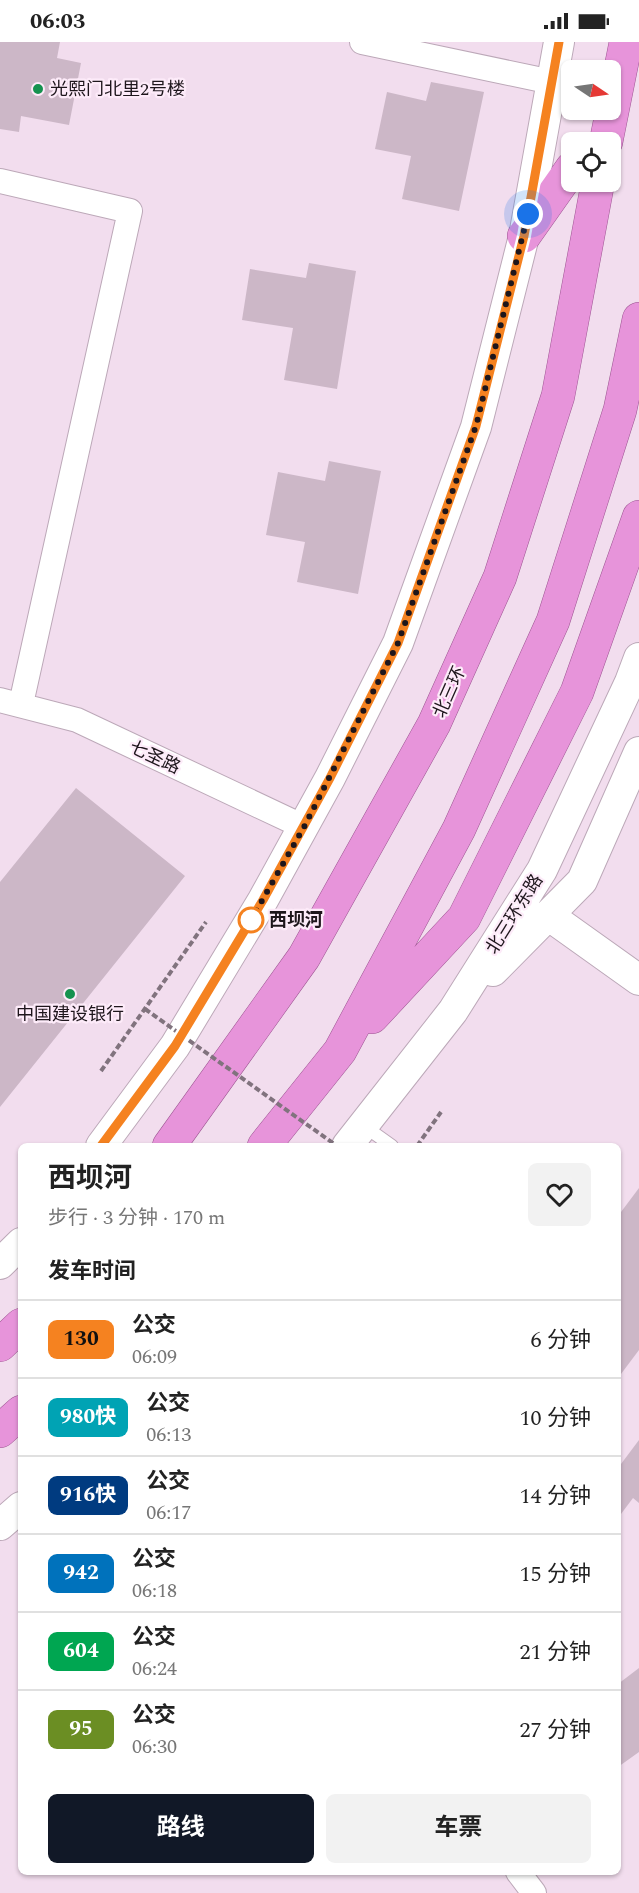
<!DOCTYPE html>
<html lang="zh">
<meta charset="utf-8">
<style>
body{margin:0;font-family:Spectral,"Noto Sans SC",serif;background:#f2f2f2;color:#222;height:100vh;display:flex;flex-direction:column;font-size:22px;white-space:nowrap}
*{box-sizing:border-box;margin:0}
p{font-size:20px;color:#767676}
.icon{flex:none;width:33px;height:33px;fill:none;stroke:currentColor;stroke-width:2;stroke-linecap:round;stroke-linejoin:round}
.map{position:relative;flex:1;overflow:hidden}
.drawer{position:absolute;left:18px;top:1101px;width:603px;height:732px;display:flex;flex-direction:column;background:#fff;border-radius:9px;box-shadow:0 2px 4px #0004}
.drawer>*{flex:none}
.badge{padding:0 12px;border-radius:9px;font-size:21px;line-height:39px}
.needle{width:39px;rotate:103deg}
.buttons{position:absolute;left:561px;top:18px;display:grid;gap:12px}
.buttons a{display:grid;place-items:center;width:60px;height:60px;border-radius:9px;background:#fff;box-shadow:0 2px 4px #0004;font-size:30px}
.you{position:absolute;width:30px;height:30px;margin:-15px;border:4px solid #fff;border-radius:50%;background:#1a73e8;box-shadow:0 0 0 9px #1a73e833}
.map>.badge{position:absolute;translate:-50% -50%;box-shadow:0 0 0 3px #fff}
h2{padding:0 30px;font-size:22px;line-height:54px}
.round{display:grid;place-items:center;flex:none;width:63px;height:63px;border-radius:9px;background:#f2f2f2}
.headline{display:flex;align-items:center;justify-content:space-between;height:102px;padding:0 30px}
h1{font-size:28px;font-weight:700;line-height:45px}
.primary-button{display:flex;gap:12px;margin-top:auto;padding:12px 30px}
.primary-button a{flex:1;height:69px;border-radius:9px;background:#111827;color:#fff;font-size:24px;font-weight:700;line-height:69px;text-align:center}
.primary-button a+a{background:#f2f2f2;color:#222}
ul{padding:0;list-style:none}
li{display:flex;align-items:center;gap:18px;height:78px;padding:0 30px;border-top:2px solid #e0e0e0}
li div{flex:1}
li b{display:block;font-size:22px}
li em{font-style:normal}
li .badge{min-width:66px;font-weight:700;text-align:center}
.status{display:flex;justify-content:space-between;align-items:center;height:42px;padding:0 30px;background:#fff;direction:ltr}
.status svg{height:16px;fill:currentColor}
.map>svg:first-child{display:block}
.building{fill:#ccb7c7}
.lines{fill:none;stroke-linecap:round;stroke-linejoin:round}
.service-casing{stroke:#bca8b8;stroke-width:14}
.minor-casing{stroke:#bca8b8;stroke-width:26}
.tertiary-casing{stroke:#bca8b8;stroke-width:32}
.trunk-casing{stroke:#9d5692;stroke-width:34}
.path{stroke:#81737e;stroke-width:4;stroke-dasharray:6 3;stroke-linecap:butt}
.service{stroke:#fff;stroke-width:12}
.minor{stroke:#fff;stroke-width:24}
.tertiary{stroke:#fff;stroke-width:30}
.trunk{stroke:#e794da;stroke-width:33}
.path-bridge{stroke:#81737e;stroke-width:4;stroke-dasharray:6 3;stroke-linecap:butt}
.line-casing{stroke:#fff;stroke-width:14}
.line{stroke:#f58220;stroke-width:9}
.walk{stroke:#1e161c;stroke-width:6;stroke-dasharray:0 10.8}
.poi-dot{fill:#15924f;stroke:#fdebf9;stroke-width:2}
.stop-dot{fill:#fff;stroke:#f58220;stroke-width:3}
.labels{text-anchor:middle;stroke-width:4.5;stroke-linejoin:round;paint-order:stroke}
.poi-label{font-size:18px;fill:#1e161c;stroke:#fdebf9;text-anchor:start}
.street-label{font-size:18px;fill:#1e161c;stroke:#fdebf9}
.stop-label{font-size:18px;font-weight:bold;fill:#1e161c;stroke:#fdebf9;text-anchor:start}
</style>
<div class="status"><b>06:03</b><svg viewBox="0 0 49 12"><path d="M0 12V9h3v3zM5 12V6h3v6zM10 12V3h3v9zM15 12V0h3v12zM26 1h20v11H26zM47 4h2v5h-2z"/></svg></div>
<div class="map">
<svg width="639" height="1851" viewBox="0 0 639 1851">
<rect width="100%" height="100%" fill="#f2ddee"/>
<path class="building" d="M0 0H60L57 16 81 21 69 83 21 74 19 90 0 87Z
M431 40 484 50 459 169 402 157 411 114 375 107 387 50 426 59Z
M309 221 356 229 337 347 284 338 293 286 242 278 250 227 306 236Z
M329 419 381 429 358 552 297 540 305 500 266 493 278 430 325 439Z
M76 746 185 834 0 1065V840Z
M639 1146V1308L618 1336V1174Z
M639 1398V1461L633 1456 618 1476V1426Z
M639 1626V1710L618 1725V1642Z"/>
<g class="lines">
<g class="service-casing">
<path id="service" d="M364 1084 392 1104"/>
</g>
<g class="minor-casing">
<path id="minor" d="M362 0 552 40
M0 139 130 169 21 662
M0 658 77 678 304 785
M518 1830 534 1851"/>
</g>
<g class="tertiary-casing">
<path id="tertiary" d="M548 873 639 938
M493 929 582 839 639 710
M101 1104 175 1004 263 858 330 736 398 601 476 385 524 194 559 0
M347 1104 453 969 542 828 630 640 639 616
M0 1222 21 1201
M0 1483 21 1465"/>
</g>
<g class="trunk-casing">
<path id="trunk" d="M606 100 626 0
M524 194 572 126
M372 975 464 876 577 650 639 475
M169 1104 304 915 434 682 500 535 558 354 598 140
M264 1104 340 1009 459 787 553 579 620 368 639 277
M0 1303 21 1283
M0 1389 21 1370"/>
</g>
<path class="path" d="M101 1029 206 880
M417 1104 441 1070"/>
<use href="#service" class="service"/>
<use href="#minor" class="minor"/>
<use href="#tertiary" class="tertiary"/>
<use href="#trunk" class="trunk"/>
<path class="path-bridge" d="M145 967 337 1104"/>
</g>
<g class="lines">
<g class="line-casing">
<path id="line" d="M101 1104 175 1004 263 858 330 736 398 601 476 384 524 194 559 0"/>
</g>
<use href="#line" class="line"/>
<path class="walk" d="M251 878 304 785 398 601 476 384 528 172"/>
</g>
<g class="poi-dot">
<circle cx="38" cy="47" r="6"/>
<circle cx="70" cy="952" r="6"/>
</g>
<circle class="stop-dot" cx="251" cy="878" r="12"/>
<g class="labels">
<g class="poi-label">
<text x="50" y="53">光熙门北里2号楼</text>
<text x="70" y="978" text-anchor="middle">中国建设银行</text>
</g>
<g class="street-label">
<text transform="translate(449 650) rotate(-66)" y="6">北三环</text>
<text transform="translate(155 715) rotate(25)" y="6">七圣路</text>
<text transform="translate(514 872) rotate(-58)" y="6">北三环东路</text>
</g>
<g class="stop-label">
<text x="269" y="884">西坝河</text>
</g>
</g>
</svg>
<div class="buttons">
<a><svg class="needle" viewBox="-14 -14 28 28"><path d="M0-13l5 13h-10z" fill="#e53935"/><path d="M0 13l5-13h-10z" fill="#767676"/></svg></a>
<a><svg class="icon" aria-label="locate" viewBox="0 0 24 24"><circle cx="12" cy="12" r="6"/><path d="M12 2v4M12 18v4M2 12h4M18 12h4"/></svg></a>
</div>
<div class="you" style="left:528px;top:172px"></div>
<section class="drawer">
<div class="headline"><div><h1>西坝河</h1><p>步行 · 3 分钟 · 170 m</p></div><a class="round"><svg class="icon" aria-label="heart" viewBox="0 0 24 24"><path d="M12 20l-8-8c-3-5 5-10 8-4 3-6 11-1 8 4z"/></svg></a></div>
<h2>发车时间</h2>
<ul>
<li><span class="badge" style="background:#f58220;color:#111">130</span><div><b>公交</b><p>06:09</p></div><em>6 分钟</em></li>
<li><span class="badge" style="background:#00a3b4;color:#fff">980快</span><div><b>公交</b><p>06:13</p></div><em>10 分钟</em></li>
<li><span class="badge" style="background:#003b80;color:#fff">916快</span><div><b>公交</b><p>06:17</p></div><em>14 分钟</em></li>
<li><span class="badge" style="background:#0072bc;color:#fff">942</span><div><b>公交</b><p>06:18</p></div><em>15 分钟</em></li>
<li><span class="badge" style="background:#00a651;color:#fff">604</span><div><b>公交</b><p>06:24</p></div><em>21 分钟</em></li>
<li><span class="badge" style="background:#6b8e23;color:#fff">95</span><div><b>公交</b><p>06:30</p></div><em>27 分钟</em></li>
</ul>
<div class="primary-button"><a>路线</a><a>车票</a></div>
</section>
</div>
